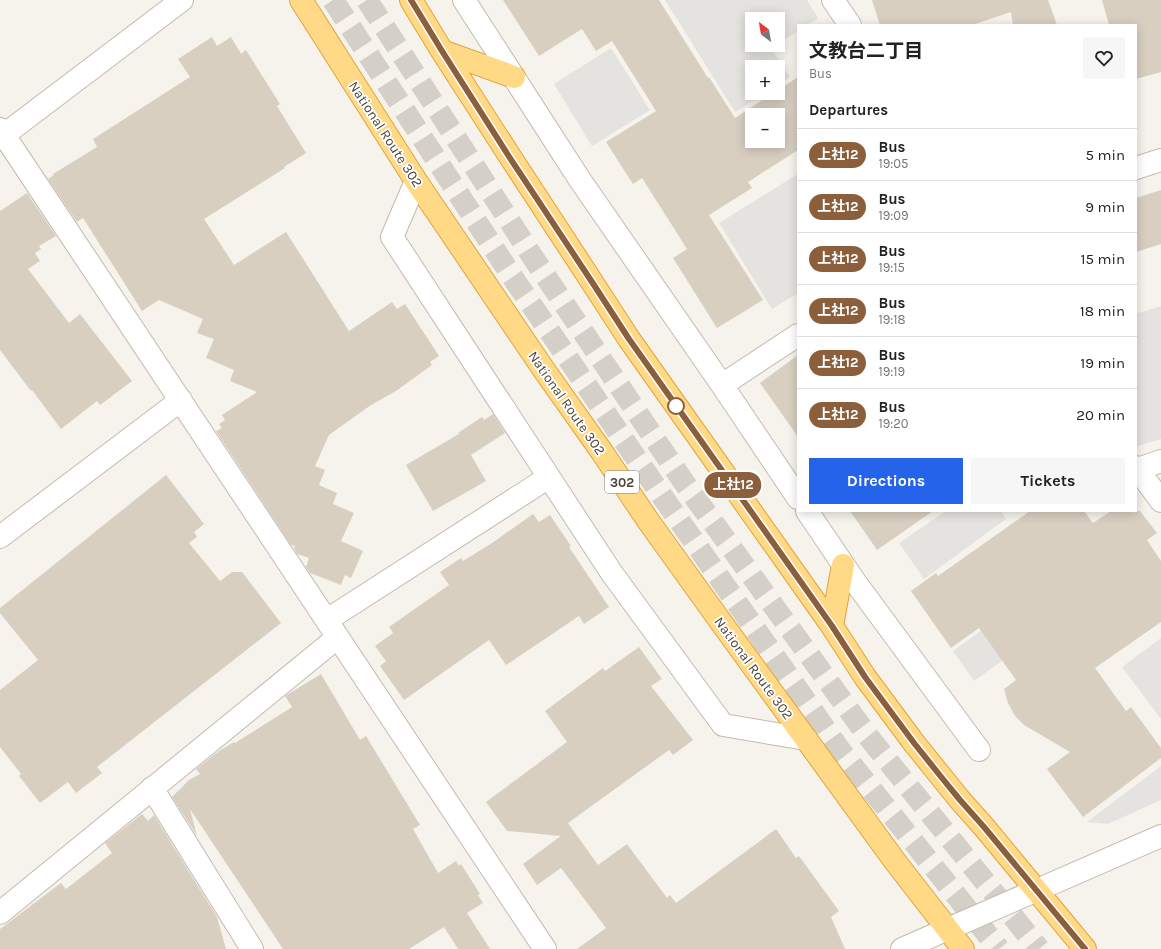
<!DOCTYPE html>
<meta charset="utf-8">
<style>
body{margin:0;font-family:Karla,"Noto Sans JP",sans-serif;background:#f6f6f6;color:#222;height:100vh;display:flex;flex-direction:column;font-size:15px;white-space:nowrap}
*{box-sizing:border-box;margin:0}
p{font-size:13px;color:#767676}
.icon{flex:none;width:22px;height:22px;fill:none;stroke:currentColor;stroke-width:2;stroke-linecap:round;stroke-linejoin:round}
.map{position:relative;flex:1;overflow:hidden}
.side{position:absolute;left:797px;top:24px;width:340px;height:488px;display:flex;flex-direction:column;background:#fff;border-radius:0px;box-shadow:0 2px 10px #0003}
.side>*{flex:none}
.badge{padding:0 8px;border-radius:13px;font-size:14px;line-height:26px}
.needle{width:26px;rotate:329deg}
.fabs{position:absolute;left:745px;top:12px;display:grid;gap:8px}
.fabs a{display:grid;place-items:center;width:40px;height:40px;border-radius:0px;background:#fff;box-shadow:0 2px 10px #0003;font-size:20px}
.map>.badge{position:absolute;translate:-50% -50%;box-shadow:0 0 0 2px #fff}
h2{padding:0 12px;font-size:15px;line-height:36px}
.round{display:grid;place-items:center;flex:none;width:42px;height:42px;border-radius:0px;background:#f6f6f6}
.head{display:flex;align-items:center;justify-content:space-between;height:68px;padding:0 12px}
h1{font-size:19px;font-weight:700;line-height:30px}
.button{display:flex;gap:8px;margin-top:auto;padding:8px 12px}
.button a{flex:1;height:46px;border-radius:0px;background:#2563eb;color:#fff;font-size:16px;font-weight:700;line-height:46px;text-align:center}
.button a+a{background:#f6f6f6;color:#222}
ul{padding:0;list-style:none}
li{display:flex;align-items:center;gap:12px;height:52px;padding:0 12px;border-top:1px solid #e0e0e0}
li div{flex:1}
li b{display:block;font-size:15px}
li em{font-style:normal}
li .badge{min-width:44px;font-weight:700;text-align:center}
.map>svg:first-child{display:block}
.parking{fill:#e5e3e0}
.building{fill:#d8cfc1;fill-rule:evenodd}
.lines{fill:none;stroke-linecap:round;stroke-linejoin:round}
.motorway-tunnel{stroke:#d4d0c8;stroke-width:22;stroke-dasharray:22 11;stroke-linecap:butt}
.minor-casing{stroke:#c2bbae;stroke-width:24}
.tertiary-casing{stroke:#c2bbae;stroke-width:24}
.trunk-casing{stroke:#e0a43c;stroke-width:24}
.minor{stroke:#fff;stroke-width:22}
.tertiary{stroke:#fff;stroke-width:22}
.trunk{stroke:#ffd985;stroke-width:22}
.line-casing{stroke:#fff;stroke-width:9}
.line{stroke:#8b5e3c;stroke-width:6}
.stop-dot{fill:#fff;stroke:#8b5e3c;stroke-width:2}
.labels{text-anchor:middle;stroke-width:3.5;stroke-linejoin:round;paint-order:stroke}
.shield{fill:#fff;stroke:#817c74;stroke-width:1}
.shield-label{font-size:13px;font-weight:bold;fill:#4b4439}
.street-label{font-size:14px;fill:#4b4439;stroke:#fff}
</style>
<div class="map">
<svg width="1161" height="949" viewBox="0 0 1161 949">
<rect width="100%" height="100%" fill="#f6f3ec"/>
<path class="parking" d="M665 0H807L818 18 807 25H798V31L778 44V19H752V45H776L771 48 790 77 778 85V67H752V93H765L735 112Z
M611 48 650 110 592 146 554 84Z
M798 174V293L772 309 719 223Z
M1161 306V439L1138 446 1136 444V314Z
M946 511H1001L1006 519 924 579 899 543Z
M1054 578 1075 608 974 681 953 651Z
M1161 638V719L1122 667Z
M1161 766V800L1108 824 1087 822Z"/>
<path class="building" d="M503 0H659L708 78 709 77 735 118 773 93H778V90L798 77V150L748 182 752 188 709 215 763 300 717 328 673 258 687 249 642 178 633 184 606 142 656 111 612 41 596 51 582 29 539 56ZM752 115H778V141H752Z
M872 0H1048L1057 25H1013L1011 12 972 25H880Z
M1102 0H1161V72L1136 79V25H1109Z
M212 37 217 46 231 37 241 54 246 50 280 104 277 106 306 153 284 167 285 168 204 219 234 265 286 232 349 331 392 302 397 309 405 304 439 356 430 362 432 365 396 391 371 405 329 435 315 466 325 470 319 485 337 493 333 504 354 513 341 541 363 551 351 578 345 575 341 585 310 573 306 567 309 558 297 554 294 548 295 546 291 545 216 431 222 428 219 424 225 420 222 415 257 392 230 381 234 370 206 358 214 339 197 333 203 319 159 300 142 311 83 218 77 222 48 179 54 175 53 174 97 147 93 139 190 77 178 59Z
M1161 190V244L1136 252V198Z
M27 193 56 236 39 246 41 249 35 253 40 261 28 269 69 323 80 314 132 381 100 405 97 401 61 429 32 390 31 391 0 350V211Z
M798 355V437L760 383Z
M493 414 505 433 471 455 486 481 433 511 406 465 459 434 458 433 482 417 484 420Z
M166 475 204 524 194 532 197 537 189 543 220 581 232 572H242L281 623 97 767 102 773 76 793 68 782 40 803 19 776 21 774 0 747V690L38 660 0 613V608Z
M850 511H933L877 550Z
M1030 511H1084L1093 523 1111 511H1140L1157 533 1147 540 1161 561V622L1095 668 1126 711 1131 707 1161 748V758L1083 817 1047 769 1070 752 1024 725 1015 716 1008 703 1004 689 1016 680 979 628 951 648 911 591 936 573 938 576Z
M533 514 539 522 550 515 571 546 569 547 609 607 584 624 579 616 506 665 489 640 404 700 380 666 386 661 375 646 393 633 389 627 449 585 440 572 461 558 463 561 492 543Z
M639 647 662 679 651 686 693 740 673 755 669 750 568 823 598 865 627 844 667 898 670 895 676 903 776 829 796 858 799 856 839 911 831 917 845 949H577L606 928 561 868 537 885 523 864 561 836 507 831 486 802 567 742 545 711 603 668 605 671Z
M321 674 360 740 366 736 420 825 413 829 438 873 456 861 459 866 461 864 480 894 478 895 483 903 467 913 490 949H458L444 927 409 949H283L190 809 197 836 172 797 189 780 200 774 196 769 219 751 234 742 235 743 292 707 285 696Z
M142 814 148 821 154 815 217 917 226 949H0V929L61 883 66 889 112 853 105 843Z"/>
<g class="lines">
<path class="motorway-tunnel" d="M333 0 511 275 662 496 840 750 999 949
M367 0 534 259 683 481 867 735 1039 949"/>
<g class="minor-casing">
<path id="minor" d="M464 0 580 180 722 385 798 498
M833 0 850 25
M0 129 545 949
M1136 168 1161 160
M416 181 392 237 611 572 723 725 806 739
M722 385 798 335
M1136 467 1161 501
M1138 469 1161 461
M807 511 853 579 979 750
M0 537 181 400
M327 620 549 477
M152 788 252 949
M0 913 338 637"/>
</g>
<g class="tertiary-casing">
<path id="tertiary" d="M0 138 182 0
M902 949 1161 836"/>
</g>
<g class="trunk-casing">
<path id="trunk" d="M301 0 416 181 544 370 602 452 649 522 718 618 894 860 963 949
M411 0 442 51 509 155 592 282 629 339 832 626 865 677 914 743 960 800 984 827 1085 949
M442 51 514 77
M832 626 843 565"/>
</g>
<use href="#minor" class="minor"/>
<use href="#tertiary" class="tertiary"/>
<use href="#trunk" class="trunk"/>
</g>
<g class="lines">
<g class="line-casing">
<path id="line" d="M411 0 442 51 508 155 592 282 629 339 832 626 865 677 914 743 942 778 960 800 984 827 1085 949"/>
</g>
<use href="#line" class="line"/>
</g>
<circle class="stop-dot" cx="676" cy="406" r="8"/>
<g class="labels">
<rect class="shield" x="605" y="471" width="34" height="22" rx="3"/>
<g class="shield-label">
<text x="622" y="487">302</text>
</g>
<g class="street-label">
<text transform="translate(386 134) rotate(57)" y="5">National Route 302</text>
<text transform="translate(567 403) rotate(55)" y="5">National Route 302</text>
<text transform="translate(754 668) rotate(54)" y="5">National Route 302</text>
</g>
</g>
</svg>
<div class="fabs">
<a><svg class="needle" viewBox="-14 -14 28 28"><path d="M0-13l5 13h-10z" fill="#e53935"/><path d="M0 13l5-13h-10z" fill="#767676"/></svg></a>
<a>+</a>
<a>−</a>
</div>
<b class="badge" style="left:733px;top:485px;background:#8b5e3c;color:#fff">上社12</b>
<section class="side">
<div class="head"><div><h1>文教台二丁目</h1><p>Bus</p></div><a class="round"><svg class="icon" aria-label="heart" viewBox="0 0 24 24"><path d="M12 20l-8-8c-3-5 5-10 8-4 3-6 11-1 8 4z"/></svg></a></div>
<h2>Departures</h2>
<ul>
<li><span class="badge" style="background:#8b5e3c;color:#fff">上社12</span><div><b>Bus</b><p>19:05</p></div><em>5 min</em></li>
<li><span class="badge" style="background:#8b5e3c;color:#fff">上社12</span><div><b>Bus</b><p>19:09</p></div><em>9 min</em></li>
<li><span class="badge" style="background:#8b5e3c;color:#fff">上社12</span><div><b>Bus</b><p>19:15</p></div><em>15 min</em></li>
<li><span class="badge" style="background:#8b5e3c;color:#fff">上社12</span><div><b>Bus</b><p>19:18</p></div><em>18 min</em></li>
<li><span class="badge" style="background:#8b5e3c;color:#fff">上社12</span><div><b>Bus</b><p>19:19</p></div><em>19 min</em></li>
<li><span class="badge" style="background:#8b5e3c;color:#fff">上社12</span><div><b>Bus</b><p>19:20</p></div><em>20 min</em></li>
</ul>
<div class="button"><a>Directions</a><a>Tickets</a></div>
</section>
</div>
